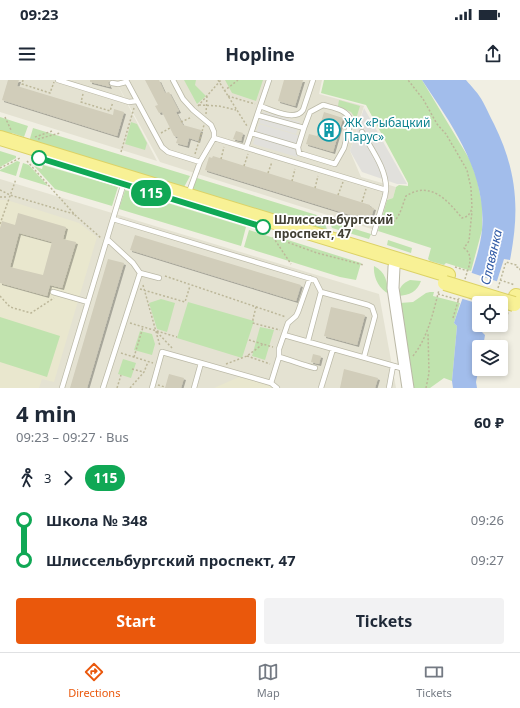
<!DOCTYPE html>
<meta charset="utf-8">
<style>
body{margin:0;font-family:"Noto Sans",sans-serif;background:#f2f2f3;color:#1f2937;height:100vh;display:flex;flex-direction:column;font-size:15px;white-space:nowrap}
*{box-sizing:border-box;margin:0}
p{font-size:13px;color:#747a83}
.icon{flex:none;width:22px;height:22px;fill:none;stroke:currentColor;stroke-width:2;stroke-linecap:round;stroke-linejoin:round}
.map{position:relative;height:308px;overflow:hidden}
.sheet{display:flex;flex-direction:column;background:#fff;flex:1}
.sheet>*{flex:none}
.badge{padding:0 8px;border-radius:13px;font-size:14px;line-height:26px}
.controls{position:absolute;left:472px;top:216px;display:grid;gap:8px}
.controls a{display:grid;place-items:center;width:36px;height:36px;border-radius:4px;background:#fff;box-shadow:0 2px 6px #0003;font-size:20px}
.map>.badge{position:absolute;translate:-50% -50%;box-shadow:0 0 0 2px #fff}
.legs{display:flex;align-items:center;gap:6px;height:44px;padding:0 16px;font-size:13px}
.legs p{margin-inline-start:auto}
.headline{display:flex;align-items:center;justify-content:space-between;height:68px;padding:0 16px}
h1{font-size:22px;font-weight:700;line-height:30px}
.primary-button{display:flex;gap:8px;margin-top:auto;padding:8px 16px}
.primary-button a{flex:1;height:46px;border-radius:4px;background:#ea580c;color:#fff;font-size:16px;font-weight:700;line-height:46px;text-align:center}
.primary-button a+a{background:#f2f2f3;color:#1f2937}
ul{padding:0 16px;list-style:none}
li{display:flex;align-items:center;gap:14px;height:40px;font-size:15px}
li i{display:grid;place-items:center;width:6px;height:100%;margin:0 5px;background:currentColor}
li i::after{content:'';width:10px;height:10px;margin:-5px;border:3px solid;border-radius:50%;background:#fff}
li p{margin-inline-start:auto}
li:first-child i{background:linear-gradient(#0000 50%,currentColor 0)}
li:last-child i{background:linear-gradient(currentColor 50%,#0000 0)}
.status{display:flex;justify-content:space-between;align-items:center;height:28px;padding:0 20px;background:#fff;direction:ltr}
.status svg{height:11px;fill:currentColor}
header{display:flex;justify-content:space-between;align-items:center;height:52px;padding:0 16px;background:#fff;font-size:18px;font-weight:700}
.dock{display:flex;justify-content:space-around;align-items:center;height:56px;border-top:1px solid #e0e1e3;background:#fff;font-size:11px;color:#747a83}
.dock a{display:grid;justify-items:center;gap:2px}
.dock .current{color:#ea580c}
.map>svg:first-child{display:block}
.residential{fill:#e4e2d2}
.education{fill:#e9e7ce}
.green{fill:#c0e3ae}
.parking{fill:#e1e0dc}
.water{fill:#a2bdeb}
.pier{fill:#f1efe3}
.building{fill:#d1cdba;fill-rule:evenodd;filter:url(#shadow)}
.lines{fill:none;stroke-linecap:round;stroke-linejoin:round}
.service-casing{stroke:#bbb9a7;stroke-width:6}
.tertiary-casing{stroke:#bbb9a7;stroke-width:13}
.primary-casing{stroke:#dcd266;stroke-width:16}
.path{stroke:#bcb799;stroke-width:1.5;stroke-dasharray:2 2;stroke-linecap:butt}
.service{stroke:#fff;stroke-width:4.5}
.tertiary{stroke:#fff;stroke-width:11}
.primary{stroke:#f8f195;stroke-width:14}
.primary-bridge-casing{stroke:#dcd266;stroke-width:16;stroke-linecap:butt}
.primary-bridge{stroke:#f8f195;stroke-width:14}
.line-1-casing{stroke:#fff;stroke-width:9}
.line-1{stroke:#10a855;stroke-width:6}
.stop-1-dot{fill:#fff;stroke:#10a855;stroke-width:2}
.labels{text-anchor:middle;stroke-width:3.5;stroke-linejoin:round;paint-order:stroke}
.culture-label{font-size:12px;fill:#0d838f;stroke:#fff;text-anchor:start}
.stop-label{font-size:12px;font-weight:bold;fill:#424034;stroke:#fff;text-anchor:start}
.water-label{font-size:13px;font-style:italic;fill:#345da7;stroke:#fff}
</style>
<div class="status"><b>09:23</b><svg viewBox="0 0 49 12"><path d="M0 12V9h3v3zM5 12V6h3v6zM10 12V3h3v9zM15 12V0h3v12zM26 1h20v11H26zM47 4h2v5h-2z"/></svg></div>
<header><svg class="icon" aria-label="menu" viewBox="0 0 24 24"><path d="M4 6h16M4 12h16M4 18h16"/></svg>Hopline<svg class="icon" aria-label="share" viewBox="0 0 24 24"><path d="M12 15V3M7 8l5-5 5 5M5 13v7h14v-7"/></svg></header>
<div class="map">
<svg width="520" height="308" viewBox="0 0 520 308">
<defs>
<filter id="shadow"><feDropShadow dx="2" dy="2" stdDeviation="0" flood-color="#0004"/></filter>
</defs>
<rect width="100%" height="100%" fill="#f1efe3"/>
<path class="residential" d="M0 0H115L157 81 0 32Z
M115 0H322L319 14 364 26 350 71 361 97 396 107 393 118 387 120 378 151 160 82Z
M0 99 379 214 396 308H0Z"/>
<path class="education" d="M0 120H7L79 143 97 157 54 302 42 299 39 308H0Z
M239 297 269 305 272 308H214Z"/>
<path class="green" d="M184 0H196L195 5 206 16 197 24Z
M225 0H263L256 21 232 13Z
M324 0H422L470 80 477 99 482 124V150L471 191 446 183 444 185 430 181 428 179 431 168 378 151 387 120 393 118 396 107 399 105 408 106V103L366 25 321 13Z
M339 20 360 26 356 39 351 32 338 26Z
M0 37 28 46 24 57 12 53 11 56 0 53Z
M131 42 137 44 147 63 145 70 125 64Z
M33 48 190 96 183 109 29 62Z
M0 71 16 76V78L0 87Z
M17 81 20 82 16 96 0 91V90Z
M23 83 29 85 48 106 19 97Z
M43 85 118 107 112 126 55 109 34 86 42 89Z
M197 98 323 137 328 153 192 111V108Z
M125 110 246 147 241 166 119 129Z
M329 141 371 154 369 159 332 148Z
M249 150 274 158 275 156 361 183 356 200 340 197 244 167Z
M388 160 412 168 411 173 387 165Z
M374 186C386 192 387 202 389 214 379 209 373 197 374 186Z
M410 200 421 201C417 212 410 215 398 216 399 207 403 203 410 200Z
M430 212H434L433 216 460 223 454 243 457 246 452 301 444 298 430 308H413L400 223 413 222 426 213Z
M161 219 175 223 167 252 157 249 149 223Z
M188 222 254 241 242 278 177 258Z
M0 237 60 256 47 297 0 282Z
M260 247 274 250 265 280 252 276Z
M140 251 152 254 155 264 152 275 134 270Z
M123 279 136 283 131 298 118 294Z"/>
<path class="parking" d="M364 28 407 104H397L362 92 350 71Z
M263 32 300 42 296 54 259 43Z
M259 44 304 57 297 77 253 64Z"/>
<path class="water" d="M422 0H466C472 7 479 14 483 22 487 29 490 37 494 44 517 91 520 129 510 180L504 179 490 223H479V245H483L482 252 485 255 483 267H479V287L476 302 477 308H453L452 301 457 246 454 243C463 215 479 179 482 150 487 93 452 45 422 0Z"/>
<path class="pier" d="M469 192 499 202 492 223 479 224 460 218Z"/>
<path class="building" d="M8 0H19L17 6 113 35 114 29 124 32 117 56 2 20Z
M90 0H110L108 3 110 7 90 2Z
M145 0H159L165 13 169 12 179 31 176 32 183 45 201 50 198 61 189 58 187 66 176 63 178 57 174 56 162 32 159 33 155 26 158 25Z
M284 0H303L295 26 278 21Z
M324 32 343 38 333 72 306 64 309 54 317 56Z
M236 51 243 53 241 61 233 59Z
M213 76 370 125V127L374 128 370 141 205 90 209 77 212 78Z
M18 133 66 147 63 159 76 162 62 208 50 205 47 216 0 203V148L2 141 15 145ZM19 153 52 162 43 195 10 187Z
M135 155 301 205 296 221 130 170Z
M108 179 124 183 87 308H70Z
M331 227 365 235 357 265 324 256Z
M313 274 321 276 319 284 311 282Z
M344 289 378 298 375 308H340Z
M169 294 184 298 181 308H165Z"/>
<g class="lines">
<g class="service-casing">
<path id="service" d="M58 0 129 22 137 21
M126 0 162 67 168 72 200 82
M173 0 183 19 193 30 211 45 214 52V58L200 82 185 123
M112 3 118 4 126 2
M260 26C272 30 295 42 303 30L313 0
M362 52C371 69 387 89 386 110
M251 53 298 67 304 48 257 35
M214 58 386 110 385 116 374 153
M298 67 299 73 335 84 344 68 351 41C347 29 334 28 323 25L310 32 304 48
M246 68 269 0
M113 139 315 200 321 212
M107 159 133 183 140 193 159 198
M53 212 88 222
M284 255 401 288H405
M308 261 321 212 368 225 372 227 375 236 364 277
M279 277C291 280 302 285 315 288
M271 303 279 277V269L288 243 296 236 298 232 310 198
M62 308 125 99
M103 308 140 193
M152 308 162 272 201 283
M194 308 201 283 271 303 277 308
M321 308 333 269
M389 308 393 286"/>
</g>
<g class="tertiary-casing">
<path id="tertiary" d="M397 179 394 187 393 208 408 308"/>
</g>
<g class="primary-casing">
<path id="primary" d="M0 58 448 195
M516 216 520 217"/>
</g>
<path class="path" d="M23 0 22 4 50 13 54 2
M218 0 247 46
M224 11 238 0
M83 14 81 22 110 31 113 22
M228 16 255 24
M199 25 219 26 236 30
M198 26 221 0
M206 34 207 16
M5 37 11 50
M181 42 192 37
M161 53 170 48
M35 57 52 51
M38 59 60 53
M121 72 134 28
M195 74 204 45
M221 79 224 67
M27 81 75 135 101 158
M244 86 248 74
M0 88 20 78
M268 93 272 82
M292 101 295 89
M315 108 318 96
M0 110 10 115 74 134
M338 115 343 102
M0 117H8
M362 122 366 109
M0 144 16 99
M382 145C399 146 401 128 406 116 431 100 448 121 462 138L468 136 472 129 471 108 467 90 446 54 437 44 423 19 408 0
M273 157 317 173 364 185
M273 157 291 184
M455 187 468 191
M165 196 286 237
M465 199C468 188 475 176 464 168L469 161 472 131
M500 200 515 205
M143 205 160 266
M498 208 506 182 516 185V187L520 188V192
M140 209 185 222 190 206
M438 214 459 220
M0 216 10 227 31 233 54 218
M256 227 253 239V243L280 250
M501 234 507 236 508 232
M453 238 459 218
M130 243 177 257
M486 250V245
M157 252 172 268
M249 260 273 267
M121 273 153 283
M247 276 270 284
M413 276C428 257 433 233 439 210
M134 277 143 247
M226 284 247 276 263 264
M132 289 144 292
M158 305 165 307
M117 308 121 295
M130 308 144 292 148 282
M426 308 429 293 428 253"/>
<use href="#service" class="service"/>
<use href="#tertiary" class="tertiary"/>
<use href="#primary" class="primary"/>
<g class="primary-bridge-casing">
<path id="primary-bridge" d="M445 203 514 224"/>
</g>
<use href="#primary-bridge" class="primary-bridge"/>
</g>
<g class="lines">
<g class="line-1-casing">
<path id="line-1" d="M39 78 263 147"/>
</g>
<use href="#line-1" class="line-1"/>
</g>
<defs>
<g id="building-ring" transform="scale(1.15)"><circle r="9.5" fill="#fff" stroke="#0f9aa8" stroke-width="1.5"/><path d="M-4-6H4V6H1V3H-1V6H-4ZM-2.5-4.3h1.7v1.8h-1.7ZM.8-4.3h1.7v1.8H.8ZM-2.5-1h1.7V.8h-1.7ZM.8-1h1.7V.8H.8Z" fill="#0f9aa8"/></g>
</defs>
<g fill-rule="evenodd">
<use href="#building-ring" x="329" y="50"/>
</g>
<g class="stop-1-dot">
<circle cx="39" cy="78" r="7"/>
<circle cx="263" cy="147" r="7"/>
</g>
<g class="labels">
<g class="culture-label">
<text x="344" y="47">ЖК «Рыбацкий<tspan x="344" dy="14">Парус»</tspan></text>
</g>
<g class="stop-label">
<text x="274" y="144">Шлиссельбургский<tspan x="274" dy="14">проспект, 47</tspan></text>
</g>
<g class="water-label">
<text transform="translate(491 177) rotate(-77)" y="5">Славянка</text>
</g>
</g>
</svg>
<div class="controls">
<a><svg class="icon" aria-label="locate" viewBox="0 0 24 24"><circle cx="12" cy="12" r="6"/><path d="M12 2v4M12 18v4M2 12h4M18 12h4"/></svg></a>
<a><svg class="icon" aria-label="layers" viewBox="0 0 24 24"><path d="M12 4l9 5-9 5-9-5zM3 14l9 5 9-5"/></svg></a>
</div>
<b class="badge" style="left:151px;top:113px;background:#10a855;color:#fff">115</b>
</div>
<section class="sheet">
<div class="headline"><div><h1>4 min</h1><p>09:23 – 09:27 · Bus</p></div><b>60 ₽</b></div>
<div class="legs"><svg class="icon" aria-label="walk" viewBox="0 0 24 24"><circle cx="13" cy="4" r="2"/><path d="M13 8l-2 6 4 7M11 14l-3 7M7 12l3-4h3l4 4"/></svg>3<svg class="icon" aria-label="forward" viewBox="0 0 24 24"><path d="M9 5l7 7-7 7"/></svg><b class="badge" style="background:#10a855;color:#fff">115</b></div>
<ul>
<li><i style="color:#10a855"></i><b>Школа № 348</b><p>09:26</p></li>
<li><i style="color:#10a855"></i><b>Шлиссельбургский проспект, 47</b><p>09:27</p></li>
</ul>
<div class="primary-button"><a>Start</a><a>Tickets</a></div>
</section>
<nav class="dock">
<a class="current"><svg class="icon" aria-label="directions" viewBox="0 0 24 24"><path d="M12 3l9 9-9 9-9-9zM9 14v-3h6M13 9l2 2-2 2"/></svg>Directions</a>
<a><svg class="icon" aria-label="map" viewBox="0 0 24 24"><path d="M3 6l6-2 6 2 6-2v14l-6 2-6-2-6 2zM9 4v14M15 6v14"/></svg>Map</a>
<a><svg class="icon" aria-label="tickets" viewBox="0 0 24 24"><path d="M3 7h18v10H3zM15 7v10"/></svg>Tickets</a>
</nav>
